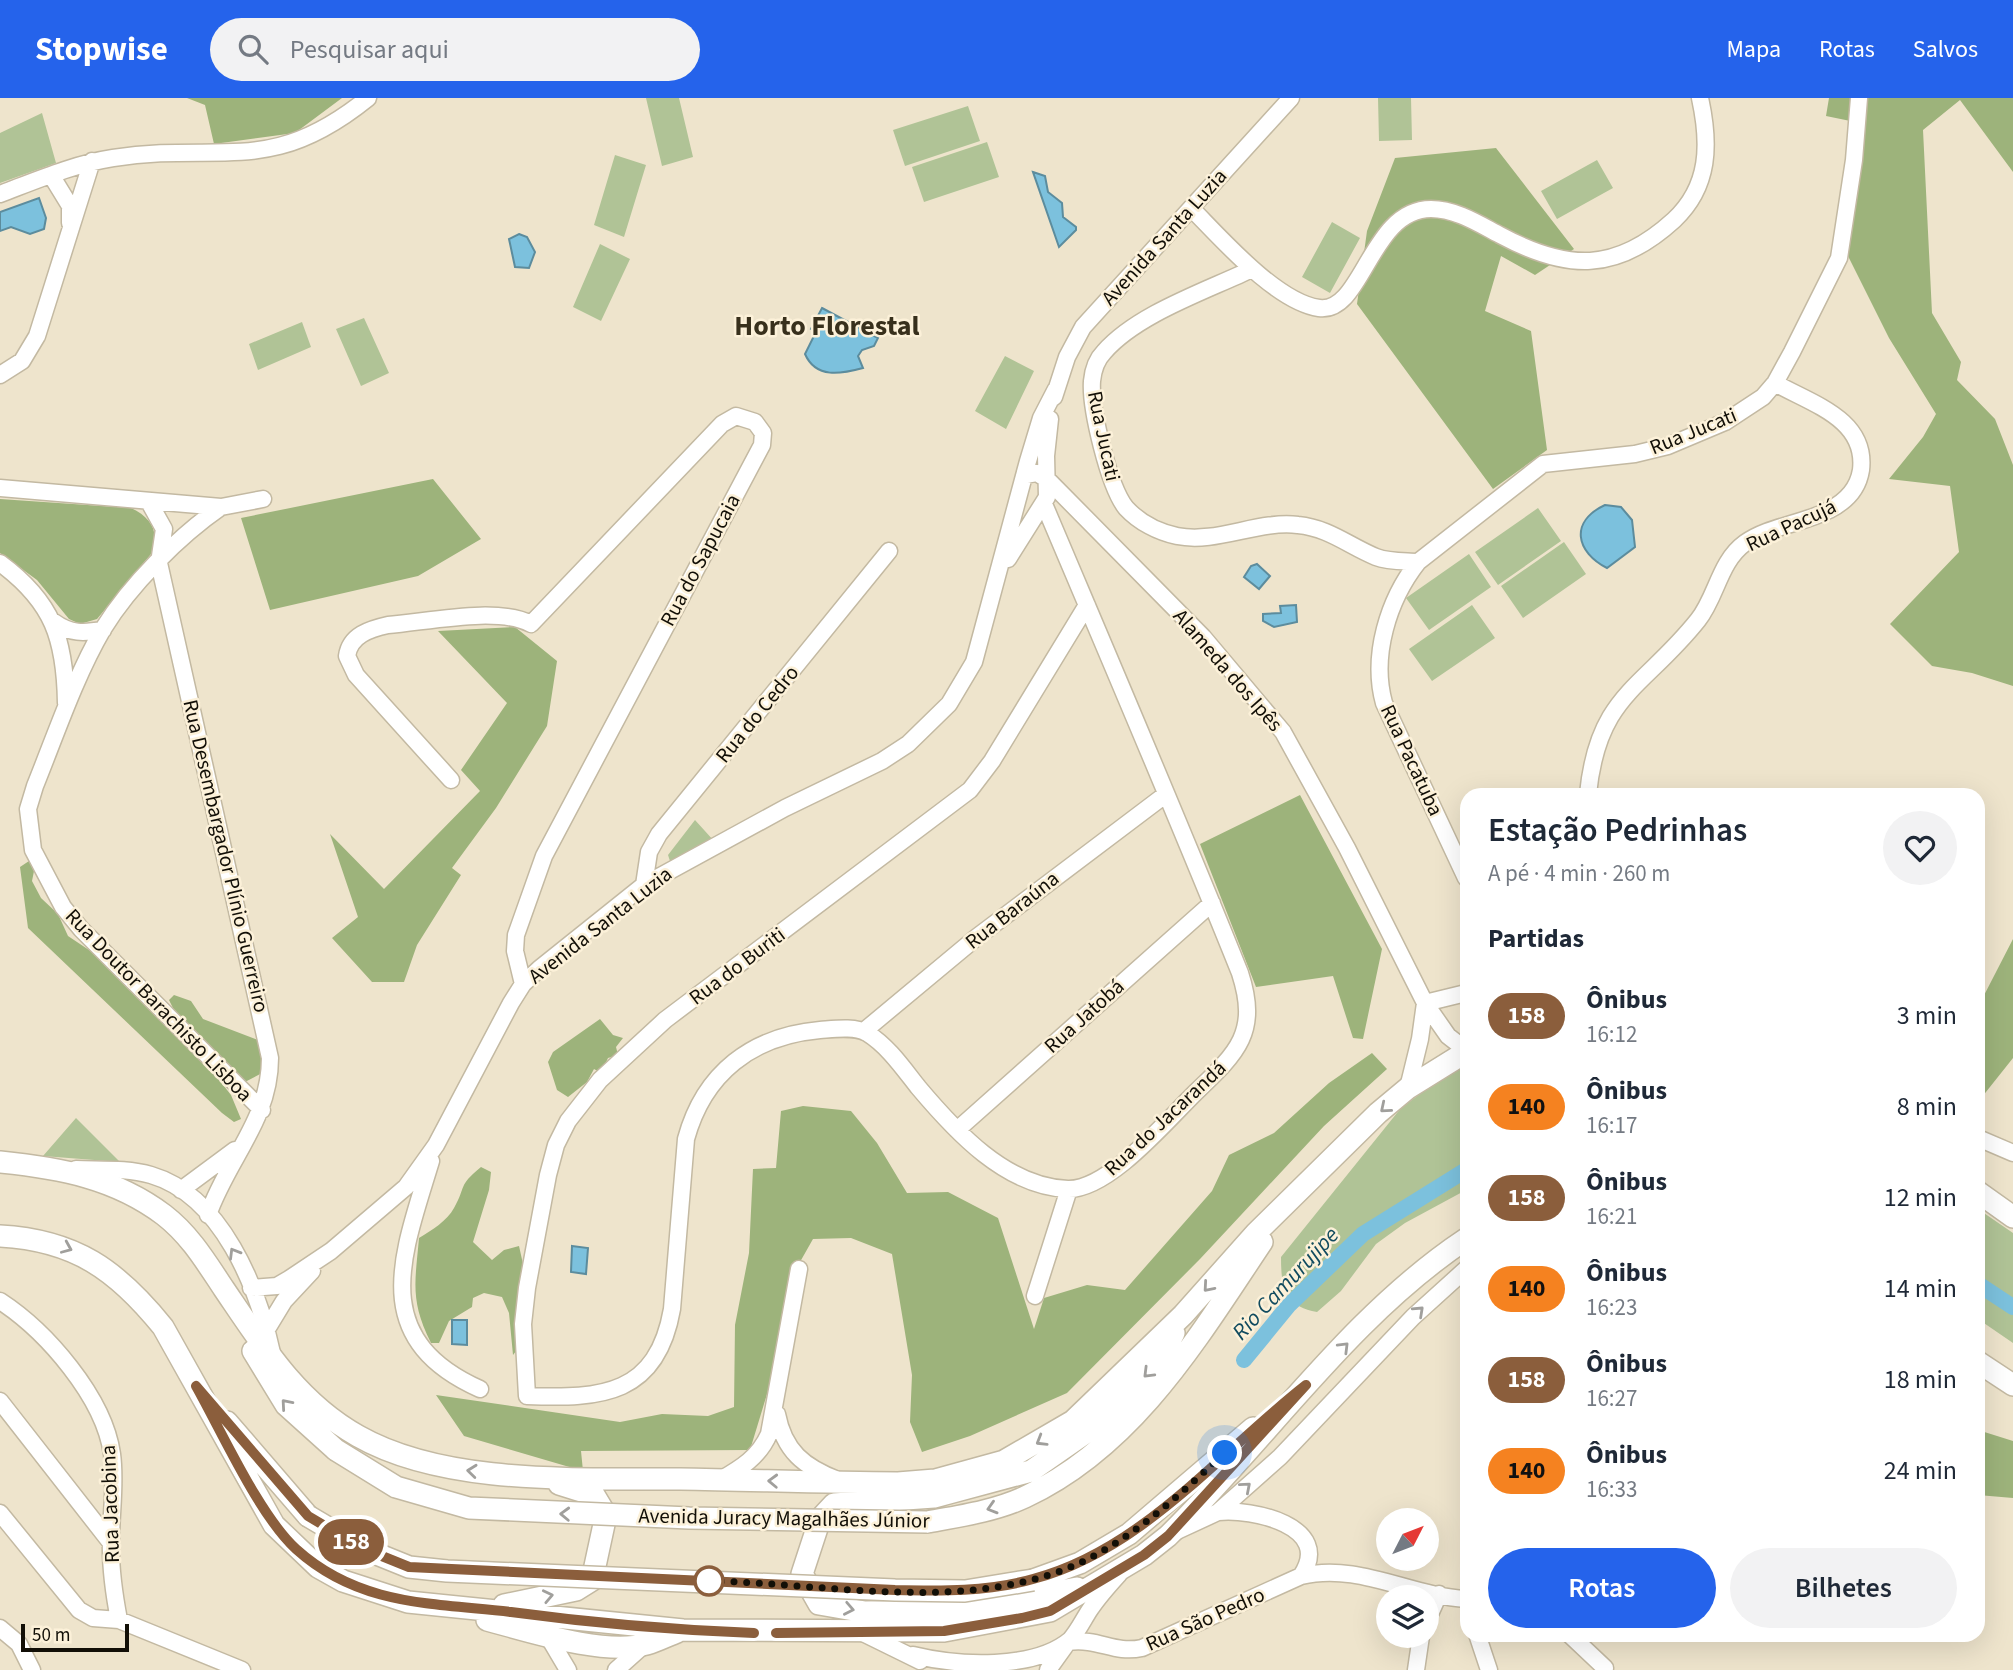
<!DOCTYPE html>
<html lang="pt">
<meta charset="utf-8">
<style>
body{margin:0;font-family:"Source Sans 3",sans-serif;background:#f2f2f3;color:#1f2937;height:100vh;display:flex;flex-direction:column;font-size:26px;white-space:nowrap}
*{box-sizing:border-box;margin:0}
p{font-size:23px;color:#747a83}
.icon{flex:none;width:38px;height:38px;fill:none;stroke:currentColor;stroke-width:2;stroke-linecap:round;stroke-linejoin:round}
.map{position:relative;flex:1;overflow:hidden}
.panel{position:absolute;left:1460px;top:690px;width:525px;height:854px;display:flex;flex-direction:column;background:#fff;border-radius:21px;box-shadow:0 7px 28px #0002}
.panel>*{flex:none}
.badge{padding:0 14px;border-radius:23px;font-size:24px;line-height:46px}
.needle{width:46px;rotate:48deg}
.buttons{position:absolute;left:1376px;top:1410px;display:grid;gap:14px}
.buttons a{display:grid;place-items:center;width:63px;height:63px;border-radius:50%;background:#fff;box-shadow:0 7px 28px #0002;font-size:35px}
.scale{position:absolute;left:21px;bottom:18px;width:108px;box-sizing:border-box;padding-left:7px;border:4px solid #120f07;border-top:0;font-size:19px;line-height:24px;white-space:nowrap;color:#120f07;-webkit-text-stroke:5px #fcf1d9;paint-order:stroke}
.you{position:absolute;width:35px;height:35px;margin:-18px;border:5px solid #fff;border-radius:50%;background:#1a73e8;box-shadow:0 0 0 10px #1a73e833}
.map>.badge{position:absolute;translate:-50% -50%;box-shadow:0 0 0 4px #fff}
h2{padding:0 28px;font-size:26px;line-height:63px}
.round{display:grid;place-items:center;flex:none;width:74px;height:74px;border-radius:37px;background:#f2f2f3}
.head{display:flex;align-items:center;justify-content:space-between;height:119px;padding:0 28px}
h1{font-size:33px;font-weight:600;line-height:52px}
.cta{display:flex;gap:14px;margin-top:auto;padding:14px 28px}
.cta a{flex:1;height:80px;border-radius:42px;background:#2563eb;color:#fff;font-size:28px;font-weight:600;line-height:80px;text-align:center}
.cta a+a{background:#f2f2f3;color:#1f2937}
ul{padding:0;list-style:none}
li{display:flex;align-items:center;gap:21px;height:91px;padding:0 28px}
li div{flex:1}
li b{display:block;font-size:26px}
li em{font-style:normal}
li .badge{min-width:77px;font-weight:700;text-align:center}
header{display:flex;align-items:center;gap:42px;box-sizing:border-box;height:98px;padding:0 35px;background:#2563eb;color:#fff}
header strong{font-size:33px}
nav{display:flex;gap:38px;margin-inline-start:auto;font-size:24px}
.search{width:490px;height:63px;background:#f2f2f3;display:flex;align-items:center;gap:18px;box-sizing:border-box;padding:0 24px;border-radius:38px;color:#747a83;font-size:26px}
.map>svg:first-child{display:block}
.green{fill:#b0c396}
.forest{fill:#9db37b}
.water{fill:#7cc1dd;stroke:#5c8c9d;stroke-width:2}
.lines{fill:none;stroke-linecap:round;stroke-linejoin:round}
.canal{stroke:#7cc1dd;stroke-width:16}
.minor-casing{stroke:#c3b9a2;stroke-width:19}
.major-casing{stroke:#c3b9a2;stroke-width:24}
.minor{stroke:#fff;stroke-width:16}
.major{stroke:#fff;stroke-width:21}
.major-bridge-casing{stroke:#c3b9a2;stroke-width:24;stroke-linecap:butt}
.major-bridge{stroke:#fff;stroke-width:21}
.oneway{stroke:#a09f9c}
.line-casing{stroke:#fff;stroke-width:16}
.line{stroke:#8b5e3c;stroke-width:10}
.walk{stroke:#120f07;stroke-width:7;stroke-dasharray:0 12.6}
.stop-dot{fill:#fff;stroke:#8b5e3c;stroke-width:3.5}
.labels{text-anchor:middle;stroke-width:5;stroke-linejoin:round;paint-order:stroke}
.street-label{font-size:21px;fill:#120f07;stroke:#fcf1d9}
.water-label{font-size:23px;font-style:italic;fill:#114b5f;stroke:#fcf1d9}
.district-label{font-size:28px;font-weight:bold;fill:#38301c;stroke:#fcf1d9}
</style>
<header>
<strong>Stopwise</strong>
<div class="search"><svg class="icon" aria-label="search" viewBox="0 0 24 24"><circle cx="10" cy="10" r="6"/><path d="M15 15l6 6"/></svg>Pesquisar aqui</div>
<nav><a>Mapa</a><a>Rotas</a><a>Salvos</a></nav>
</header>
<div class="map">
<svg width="2013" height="1572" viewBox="0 0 2013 1572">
<rect width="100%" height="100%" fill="#eee4cc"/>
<path class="green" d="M646 0H679L693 59 662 68Z
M1378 0H1411L1412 42 1379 43Z
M968 8 980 43 905 68 893 32Z
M42 15 56 65 0 85V35Z
M987 44 999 79 924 104 912 69Z
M615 57 646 67 624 139 594 127Z
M1597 62 1613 90 1557 121 1541 93Z
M1332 124 1360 140 1330 195 1302 179Z
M600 146 630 161 601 223 573 209Z
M364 220 389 275 361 288 336 231Z
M302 224 311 249 258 272 249 246Z
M1005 258 1034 273 1006 331 975 313Z
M1538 410 1561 443 1498 487 1475 454Z
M1564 444 1586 476 1523 520 1501 488Z
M1469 456 1491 489 1429 532 1406 500Z
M1472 507 1495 540 1432 583 1409 551Z
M695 722 714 743 670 763 668 757Z
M1466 962V1092L1405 1125 1376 1146 1341 1193 1317 1214C1284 1208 1281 1188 1281 1159L1401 1010Z
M76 1020 120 1064 43 1058Z
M1978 1111 2013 1135V1245L1978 1221Z"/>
<path class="forest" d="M187 0H342L295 35 214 46 205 7Z
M1829 0H2013V74L1960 2 1923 32 1932 215 1961 264 1957 282 1995 321 2013 367V588L1972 575 1932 568 1890 526 1959 454 1950 388 1889 381 1923 339 1936 316 1889 240 1848 158 1865 26 1826 18Z
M1496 50 1574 151 1535 177 1501 158 1485 213 1531 233 1547 352 1493 391 1357 206 1367 133 1395 60Z
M433 381 481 441 418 478 270 512 241 420Z
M0 401 131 410C152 420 160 434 151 456L97 521 80 526 69 521 37 482 0 455Z
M515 529 557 563 547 628 496 710 452 770 461 777 417 847 404 884H372L332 840 358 819 330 736 384 791 480 693 461 672 507 605 438 533Z
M1300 697 1382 851 1363 941 1353 940 1333 878 1256 889 1200 746Z
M29 763 34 773 32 783 41 800 58 816 68 838 92 854 205 964 231 997 241 1021 234 1024 222 1015 28 830 20 769Z
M2013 841V960L1978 1004V909Z
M174 897 191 903 203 921 263 944 262 975 245 984 176 916 169 902Z
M600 921 613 937 623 940 616 949 618 957 608 960 601 975 594 971 587 984 568 999 557 992 548 964 553 954Z
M1372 955 1387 971 1324 1028 1200 1161 1067 1295 970 1338 922 1354 910 1324 912 1277 892 1156 851 1140 813 1141 796 1171 771 1283 750 1352 581 1353 583 1373 464 1338 436 1297 620 1324 662 1316 708 1318 734 1309 735 1227 749 1155 753 1071 776 1070 781 1013 803 1008 851 1013 877 1045 907 1095 948 1094 998 1120 1034 1231 1044 1200 1087 1187 1125 1192 1212 1093 1229 1057 1274 1035 1329 985Z
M481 1069 491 1074 489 1092 473 1144 492 1162 504 1152 519 1148 523 1166 520 1248 513 1257 509 1215 502 1199 484 1195 473 1200 472 1209 449 1223 439 1245H431C410 1203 415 1185 419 1140 432 1132 447 1123 454 1110 467 1087 457 1089 481 1069Z
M1978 1332 2013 1343V1400L1978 1397Z"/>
<path class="water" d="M1033 74 1045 78 1048 94 1062 105 1063 119 1076 129V132L1059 149Z
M39 100 46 120 44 131 30 136 11 129 0 133V114Z
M519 136 527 139 535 154 529 170 515 169 509 141Z
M822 210 878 240 874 248 862 252 858 258 863 270C841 276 816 281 805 256L816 234 811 231Z
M1605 407 1621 409 1632 422 1635 449 1607 470C1576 454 1569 424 1605 407Z
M1257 466 1270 478 1259 491 1244 479 1251 468Z
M1296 507 1297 524 1274 529 1263 523V516L1281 515 1280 508Z
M572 1148 588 1150 586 1176 571 1174Z
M452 1222H467V1247L452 1246Z"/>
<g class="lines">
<path class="canal" d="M1978 1186 2013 1209
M1244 1262 1289 1207 1363 1136 1466 1072"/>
<g class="minor-casing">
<path id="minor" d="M51 77 70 108V125
M0 96C37 82 74 66 113 60 221 43 269 80 368 0
M1191 110C1220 139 1276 204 1319 210 1363 216 1370 111 1431 111 1456 111 1479 126 1500 137 1567 173 1616 175 1674 122 1710 88 1710 46 1700 0
M1252 171C1206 193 1137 216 1104 254 1097 261 1093 273 1092 283 1090 310 1109 389 1126 410 1139 424 1158 434 1177 438 1217 446 1258 422 1298 427 1329 430 1349 448 1376 459 1389 464 1405 463 1418 464L1543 366 1635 356 1668 348 1725 324 1763 299 1775 285 1792 254 1839 160 1854 62 1859 0
M0 277 22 263 37 238 92 63
M1054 299 1067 259 1083 229 1291 0
M1025 377 1037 375 1048 382 1203 539 1283 634 1347 750 1425 905 1448 938 1466 952
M0 390 221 409 263 401
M149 404 164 431 159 465 270 960C270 1022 228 1060 208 1117
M1044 406C1110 562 1177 718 1240 875 1259 934 1238 954 1197 993 1168 1021 1109 1092 1068 1091 1006 1089 955 1033 918 989 903 970 888 948 867 935 855 928 834 931 820 932 752 938 704 975 686 1041L672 1211C657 1297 602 1301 527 1298L523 1226 527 1190 548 1077 556 1047 568 1023 600 982 665 922 970 692 992 663 1087 507
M221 409C179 438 130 487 103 531 75 579 56 636 35 688L28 711 33 752 63 809 81 831 262 1012
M1008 461 1047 399 1046 358 1050 321
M1418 464C1388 502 1371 558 1384 605L1466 780
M0 465C53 504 65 541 66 605
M54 524C70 536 84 535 103 532
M451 682 356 577 347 558C350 537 370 531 388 527 427 524 498 508 531 526L722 326 736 318 755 324 763 335 762 347 544 758 516 837 515 853 523 886
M1588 696C1598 596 1643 591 1698 522 1717 498 1719 464 1745 445 1769 428 1803 426 1829 412 1845 404 1858 391 1861 372 1867 321 1812 306 1775 285
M644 787 649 754 659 736 889 453
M1425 905 1466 895
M864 933 977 839 1165 697
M1408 990 1420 941 1425 905
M957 1032 1212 805
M1978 1040 2013 1055
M431 1063C403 1156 366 1240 480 1291
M76 1071C101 1072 127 1070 151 1077 222 1098 258 1190 272 1255
M181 1092 235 1052
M251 1190 277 1188 289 1181 331 1153 406 1089 436 1047 511 905 523 886 539 871 644 787 785 710 882 663 908 646 949 606 974 564 1028 363 1041 320 1056 291
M1035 1198 1069 1091
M0 1203C46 1233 104 1299 112 1356 116 1384 111 1414 111 1442 110 1469 114 1496 119 1522
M267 1231 284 1203 312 1173
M0 1303 111 1445
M777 1316C784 1353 804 1369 838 1382
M720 1382C741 1370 759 1359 769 1336L799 1171
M1218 1414C1251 1410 1335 1428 1301 1478
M0 1415 79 1512 93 1520 119 1522 242 1572
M1177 1433 1218 1414 1280 1359 1413 1219 1466 1171
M1426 1525 1439 1496
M0 1530 19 1546 32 1572
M863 1535 920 1563
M1477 1536 1489 1572
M1569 1536 1605 1570
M549 1540 568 1572
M913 1557C958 1568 1034 1572 1070 1542 1079 1532 1084 1520 1091 1510 1099 1498 1109 1487 1119 1476
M616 1572 645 1546
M1048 1572 1068 1544C1100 1540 1113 1556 1142 1550L1301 1478C1358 1464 1410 1498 1466 1501
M1416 1572 1421 1538"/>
</g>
<g class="major-casing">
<path id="major" d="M0 1064C60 1070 115 1080 164 1117 190 1137 206 1164 224 1191 262 1247 297 1304 358 1338 446 1388 581 1380 680 1381 753 1382 825 1385 898 1385L935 1382 1004 1363 1073 1323 1183 1217 1256 1135 1378 1015 1408 990 1466 954
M1978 1094 2013 1119
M0 1138C75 1142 117 1172 163 1229L274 1427 318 1469 343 1483 408 1504 683 1532 944 1533 1050 1513 1144 1457 1168 1438C1267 1341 1350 1218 1466 1141
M253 1253 286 1307 336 1352
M1978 1264 2013 1287
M227 1324 308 1418
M927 1424C960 1418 995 1413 1025 1399 1134 1348 1197 1241 1262 1144
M1033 1482 1080 1465 1129 1436 1253 1330
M1077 1490 955 1513 865 1514 819 1506 802 1476 820 1421 834 1406 934 1399 1031 1373 1100 1325 1159 1264 1174 1235
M504 1507 576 1492 592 1482 606 1417 594 1397 559 1386
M487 1522C529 1533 604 1558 647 1546 657 1543 667 1538 677 1534"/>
</g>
<use href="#minor" class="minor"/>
<use href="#major" class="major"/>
<g class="major-bridge-casing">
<path id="major-bridge" d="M336 1352 396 1389 469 1410 689 1420 927 1424
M308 1418 362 1450 409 1469 447 1473 895 1492 965 1493 1033 1482"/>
</g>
<use href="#major-bridge" class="major-bridge"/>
</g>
<defs><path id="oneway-chevron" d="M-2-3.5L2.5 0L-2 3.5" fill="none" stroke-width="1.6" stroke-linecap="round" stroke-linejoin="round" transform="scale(1.75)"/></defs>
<g class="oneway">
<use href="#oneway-chevron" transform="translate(1385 1010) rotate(140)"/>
<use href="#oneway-chevron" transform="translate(67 1150) rotate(23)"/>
<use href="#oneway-chevron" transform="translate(234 1155) rotate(-121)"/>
<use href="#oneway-chevron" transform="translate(1208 1189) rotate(131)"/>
<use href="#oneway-chevron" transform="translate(1419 1213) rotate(-43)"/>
<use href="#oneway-chevron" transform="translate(1344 1249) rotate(-45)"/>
<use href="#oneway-chevron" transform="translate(1148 1275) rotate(135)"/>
<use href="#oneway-chevron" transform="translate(286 1306) rotate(-131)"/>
<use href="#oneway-chevron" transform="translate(1041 1343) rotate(149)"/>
<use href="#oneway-chevron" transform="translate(472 1373) rotate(-174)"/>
<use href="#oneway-chevron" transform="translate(773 1383) rotate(-178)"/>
<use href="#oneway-chevron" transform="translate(1246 1389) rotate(-41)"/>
<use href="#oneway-chevron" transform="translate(992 1410) rotate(163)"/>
<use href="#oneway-chevron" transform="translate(565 1416) rotate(-178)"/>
<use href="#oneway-chevron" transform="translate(548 1498) rotate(-12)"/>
<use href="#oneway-chevron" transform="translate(849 1511) rotate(11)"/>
</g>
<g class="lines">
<g class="line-casing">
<path id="line" d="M754 1535C673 1532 592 1525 511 1514 432 1505 359 1508 296 1451 259 1417 222 1334 196 1288L308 1418 362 1450 409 1469 895 1492C941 1493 988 1494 1033 1481 1143 1452 1220 1354 1306 1287L1168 1438 1144 1457 1050 1513 1022 1520 944 1533 776 1535"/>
</g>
<use href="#line" class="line"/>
<path class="walk" d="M709 1483C830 1485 968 1517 1082 1464 1136 1438 1181 1395 1225 1355"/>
</g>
<circle class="stop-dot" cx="709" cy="1483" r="14"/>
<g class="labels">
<g class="street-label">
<text transform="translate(1164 139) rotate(-48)" y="7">Avenida Santa Luzia</text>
<text transform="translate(1693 333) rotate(-22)" y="7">Rua Jucati</text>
<text transform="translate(1104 338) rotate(78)" y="7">Rua Jucati</text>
<text transform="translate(1791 427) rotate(-25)" y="7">Rua Pacujá</text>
<text transform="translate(700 462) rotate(-62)" y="7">Rua do Sapucaia</text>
<text transform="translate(1228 572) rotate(49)" y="7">Alameda dos Ipês</text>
<text transform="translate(757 616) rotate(-51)" y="7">Rua do Cedro</text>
<text transform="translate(1412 662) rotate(65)" y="7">Rua Pacatuba</text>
<text transform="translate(226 758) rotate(77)" y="7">Rua Desembargador Plínio Guerreiro</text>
<text transform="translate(1012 812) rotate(-38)" y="7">Rua Baraúna</text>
<text transform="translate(600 827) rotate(-38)" y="7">Avenida Santa Luzia</text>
<text transform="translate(737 868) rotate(-37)" y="7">Rua do Buriti</text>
<text transform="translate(159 907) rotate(46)" y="7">Rua Doutor Barachisto Lisboa</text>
<text transform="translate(1084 918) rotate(-42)" y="7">Rua Jatobá</text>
<text transform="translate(1165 1020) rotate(-43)" y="7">Rua do Jacarandá</text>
<text transform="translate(110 1406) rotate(-92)" y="7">Rua Jacobina</text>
<text transform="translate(784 1420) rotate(1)" y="7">Avenida Juracy Magalhães Júnior</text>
<text transform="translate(1205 1521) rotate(-24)" y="7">Rua São Pedro</text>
</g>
<g class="water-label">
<text transform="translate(1285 1185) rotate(-47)" y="8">Rio Camurujipe</text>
</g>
<g class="district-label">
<text x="827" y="237">Horto Florestal</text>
</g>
</g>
</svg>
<div class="buttons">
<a><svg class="needle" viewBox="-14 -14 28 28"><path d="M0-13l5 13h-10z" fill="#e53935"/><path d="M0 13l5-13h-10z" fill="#747a83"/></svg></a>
<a><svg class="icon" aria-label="layers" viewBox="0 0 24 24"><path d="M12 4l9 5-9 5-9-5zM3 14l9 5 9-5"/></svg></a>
</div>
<div class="scale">50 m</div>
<div class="you" style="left:1225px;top:1355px"></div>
<b class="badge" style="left:351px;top:1444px;background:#8b5e3c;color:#fff">158</b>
<section class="panel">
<div class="head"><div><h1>Estação Pedrinhas</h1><p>A pé · 4 min · 260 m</p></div><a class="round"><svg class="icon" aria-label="heart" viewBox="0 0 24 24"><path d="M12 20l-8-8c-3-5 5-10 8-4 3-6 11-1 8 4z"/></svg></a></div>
<h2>Partidas</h2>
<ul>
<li><span class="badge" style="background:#8b5e3c;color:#fff">158</span><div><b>Ônibus</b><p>16:12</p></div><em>3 min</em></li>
<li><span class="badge" style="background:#f58220;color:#111">140</span><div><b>Ônibus</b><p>16:17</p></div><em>8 min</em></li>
<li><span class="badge" style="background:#8b5e3c;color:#fff">158</span><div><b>Ônibus</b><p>16:21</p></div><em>12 min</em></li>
<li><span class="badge" style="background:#f58220;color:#111">140</span><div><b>Ônibus</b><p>16:23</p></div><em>14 min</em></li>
<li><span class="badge" style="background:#8b5e3c;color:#fff">158</span><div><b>Ônibus</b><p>16:27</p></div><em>18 min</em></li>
<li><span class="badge" style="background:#f58220;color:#111">140</span><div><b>Ônibus</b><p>16:33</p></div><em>24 min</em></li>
</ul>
<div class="cta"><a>Rotas</a><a>Bilhetes</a></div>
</section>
</div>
